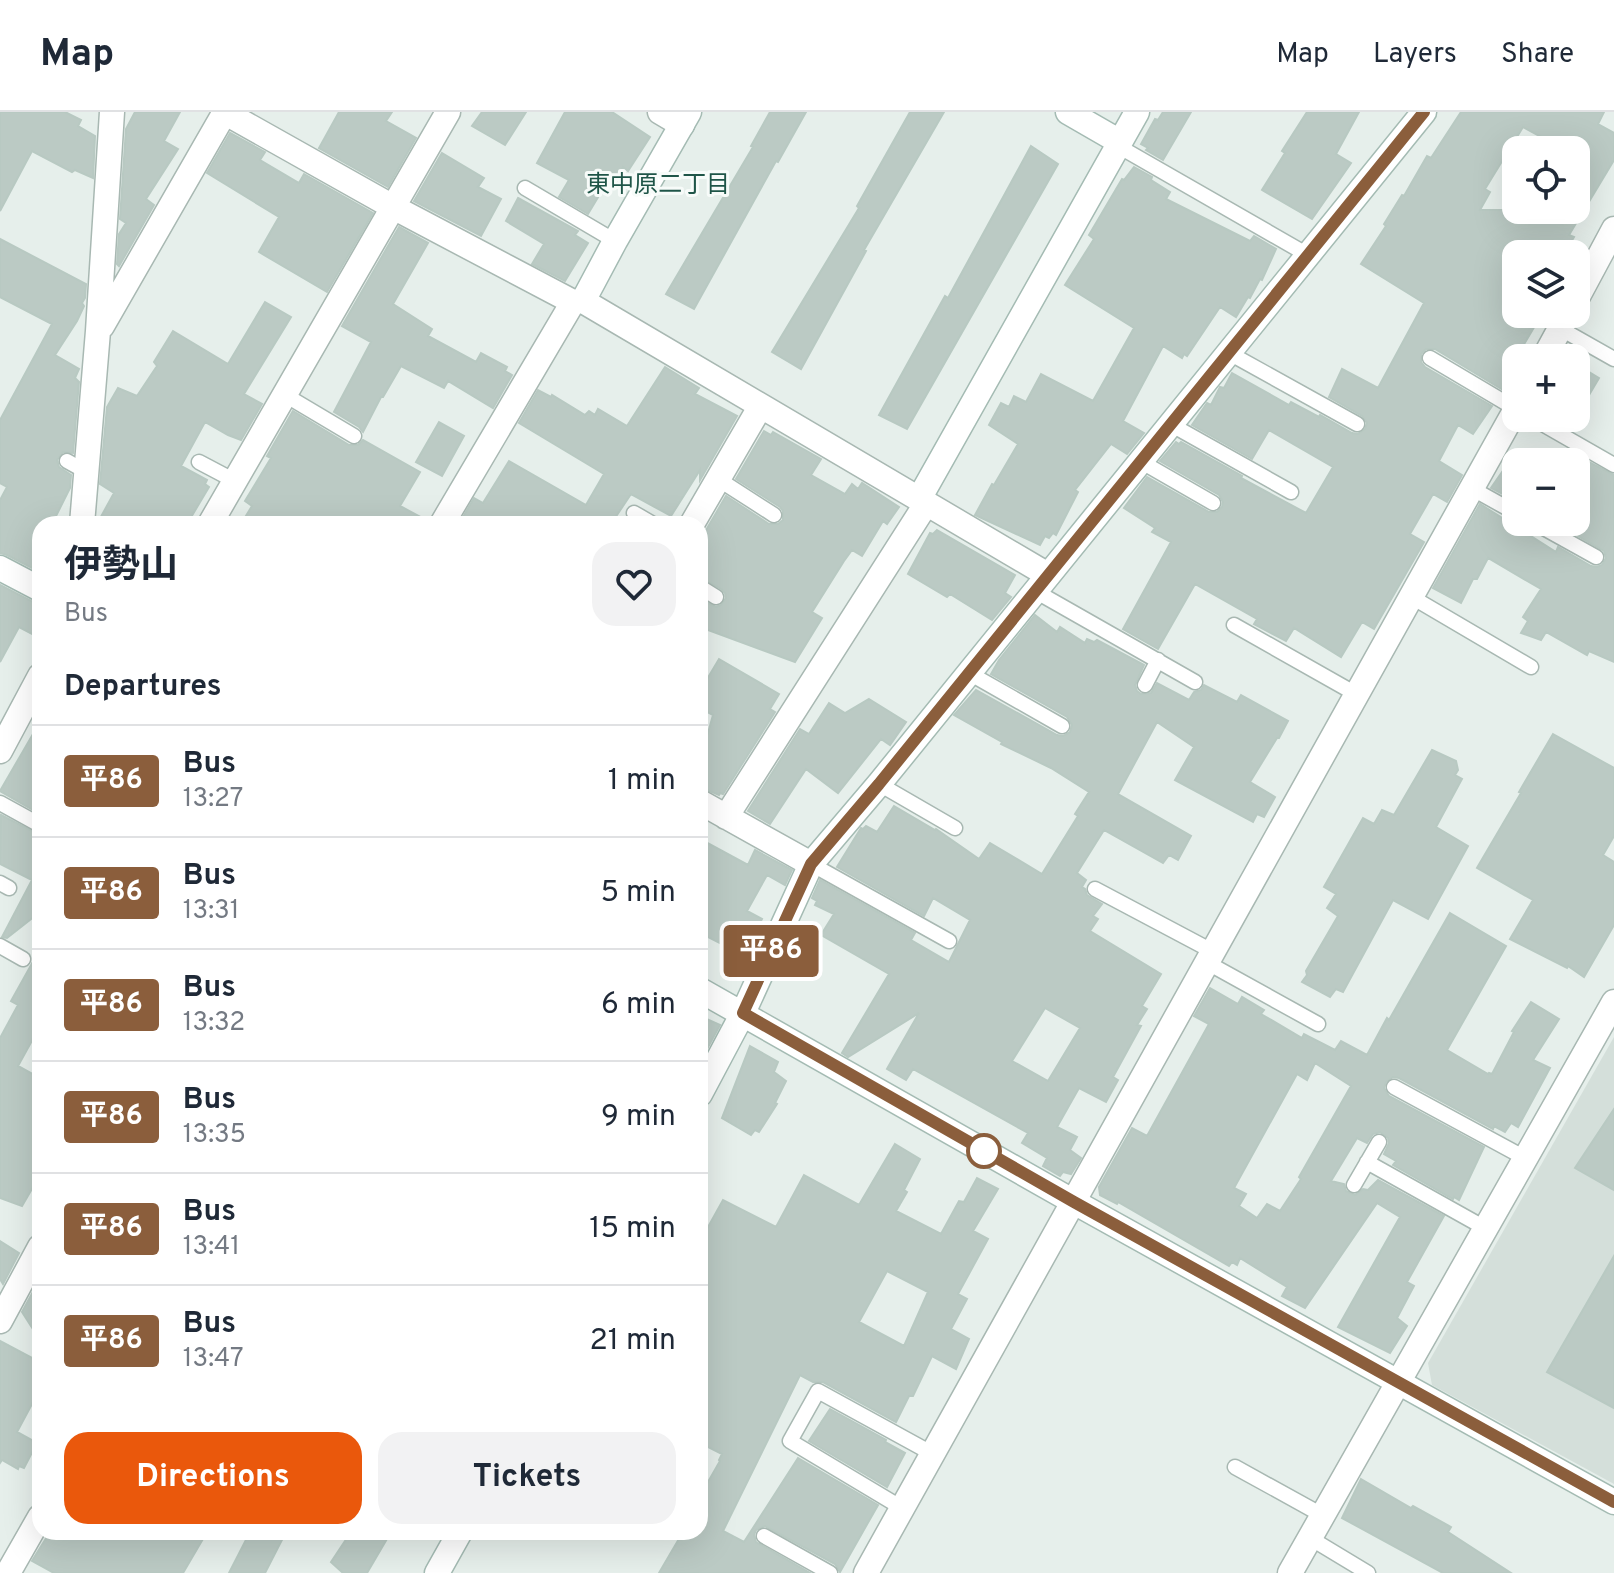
<!DOCTYPE html>
<meta charset="utf-8">
<style>
body{margin:0;font-family:Overpass,"Noto Sans JP",sans-serif;background:#f2f2f3;color:#1f2937;height:100vh;display:flex;flex-direction:column;font-size:30px;white-space:nowrap}
*{box-sizing:border-box;margin:0}
p{font-size:26px;color:#747a83}
.icon{flex:none;width:44px;height:44px;fill:none;stroke:currentColor;stroke-width:2;stroke-linecap:round;stroke-linejoin:round}
.map{position:relative;flex:1;overflow:hidden}
.drawer{position:absolute;left:32px;top:404px;width:676px;height:1024px;display:flex;flex-direction:column;background:#fff;border-radius:24px;box-shadow:0 8px 32px #0002}
.drawer>*{flex:none}
.badge{padding:0 16px;border-radius:6px;font-size:28px;line-height:52px}
.controls{position:absolute;left:1502px;top:24px;display:grid;gap:16px}
.controls a{display:grid;place-items:center;width:88px;height:88px;border-radius:16px;background:#fff;box-shadow:0 8px 32px #0002;font-size:40px}
.map>.badge{position:absolute;translate:-50% -50%;box-shadow:0 0 0 4px #fff}
h2{padding:0 32px;font-size:30px;line-height:72px}
.round{display:grid;place-items:center;flex:none;width:84px;height:84px;border-radius:24px;background:#f2f2f3}
.headline{display:flex;align-items:center;justify-content:space-between;height:136px;padding:0 32px}
h1{font-size:38px;font-weight:700;line-height:60px}
.cta{display:flex;gap:16px;margin-top:auto;padding:16px 32px}
.cta a{flex:1;height:92px;border-radius:24px;background:#ea580c;color:#fff;font-size:32px;font-weight:700;line-height:92px;text-align:center}
.cta a+a{background:#f2f2f3;color:#1f2937}
ul{padding:0;list-style:none}
li{display:flex;align-items:center;gap:24px;height:112px;padding:0 32px;border-top:2px solid #e0e1e3}
li div{flex:1}
li b{display:block;font-size:30px}
li em{font-style:normal}
li .badge{min-width:88px;font-weight:700;text-align:center}
header{display:flex;align-items:center;gap:48px;box-sizing:border-box;height:112px;padding:0 40px;background:#fff;border-bottom:2px solid #e0e1e3}
header strong{font-size:38px}
nav{display:flex;gap:44px;margin-inline-start:auto;font-size:28px}
.map>svg:first-child{display:block}
.built{fill:#d4dfda}
.building{fill:#bbcac4;stroke:#b8c9c2;stroke-width:2;fill-rule:evenodd}
.lines{fill:none;stroke-linecap:round;stroke-linejoin:round}
.lane-casing{stroke:#a8b8b2;stroke-width:17}
.street-casing{stroke:#a8b8b2;stroke-width:27}
.secondary-casing{stroke:#a4bbb3;stroke-width:27}
.lane{stroke:#fff;stroke-width:14}
.street{stroke:#fff;stroke-width:24}
.secondary{stroke:#fff;stroke-width:24}
.line-casing{stroke:#fff;stroke-width:18}
.line{stroke:#8b5e3c;stroke-width:12}
.stop-dot{fill:#fff;stroke:#8b5e3c;stroke-width:4}
.labels{text-anchor:middle;stroke-width:6;stroke-linejoin:round;paint-order:stroke}
.neighbourhood-label{font-size:24px;fill:#1f5548;stroke:#f7fbf9}
</style>
<header>
<strong>Map</strong>
<nav><a>Map</a><a>Layers</a><a>Share</a></nav>
</header>
<div class="map">
<svg width="1614" height="1461" viewBox="0 0 1614 1461">
<rect width="100%" height="100%" fill="#e6efeb"/>
<path class="built" d="M1614 925V1372L1432 1273 1428 1251Z"/>
<path class="building" d="M0 0H65L81 8 78 14 95 24 93 66 75 58 72 60 32 39 0 99Z
M135 0H180L164 29 178 37 146 87 154 93 119 154 117 152 119 122 126 111 120 107 126 17Z
M339 0H392L386 9 416 26 388 75 319 36Z
M482 0H526L505 33 472 14Z
M565 0H612L650 25 628 59 623 55 616 71 609 67 588 102 559 85 569 68 537 51Z
M770 0H806L778 50 776 49 694 197 666 182 753 35 751 34Z
M910 0H944L864 138 866 139 801 257 772 240 859 96 857 94Z
M1163 0H1191L1163 48 1146 38 1148 36 1141 32 1155 7 1158 8Z
M1307 0H1359L1336 42 1351 51 1312 107 1262 78 1285 41 1282 39Z
M1461 0H1604L1598 12 1614 21V48L1569 123 1574 125 1564 142H1516V202L1536 212 1516 246V257L1503 278 1435 237H1426L1421 242V250L1425 255 1492 294 1473 322 1458 313 1439 349 1462 363 1447 390 1433 382 1410 422 1424 430 1374 517 1362 510 1341 545 1294 516 1286 529 1254 512 1257 507 1195 472 1158 537 1123 517 1171 430 1152 420 1155 416 1124 396 1147 365 1209 400H1217L1222 395 1223 390 1219 383 1160 349 1176 330 1179 332 1181 330 1242 364 1241 366 1306 401 1333 355 1269 318 1252 347 1192 313 1207 291 1211 293 1220 275 1224 276 1232 261 1289 293 1291 290 1319 305 1320 303 1352 321 1358 322 1365 317 1367 311 1362 304 1329 285 1342 257 1378 276 1424 191 1361 152 1386 114 1384 112 1402 83 1404 84 1427 44 1431 46ZM1523 15 1565 38H1576V98H1480L1490 80 1485 77Z
M230 21 265 40 260 48 299 71 304 62 373 101 327 180 259 140 279 105 207 61Z
M1031 34 1058 52 907 317 879 303 945 184 948 186Z
M442 41 484 66 478 75 501 87 481 124 414 89Z
M1134 55 1152 65 1151 68 1170 80 1166 87 1250 129 1254 124 1276 137 1262 168 1260 167 1250 186 1248 185 1236 205 1220 195 1187 244 1184 242 1182 246 1163 234 1123 309 1144 321 1127 342 1111 332 1075 378 1078 380 1056 423 1053 421 1049 426 1045 424 1040 433 975 403 992 372 994 373 1018 332 989 313 1001 291 1009 295 1014 284 1026 290 1041 262 1093 289 1134 216 1065 173 1094 127 1089 123 1122 67 1124 68Z
M518 86 578 119 575 123 588 131 565 169 532 152 544 132 506 109Z
M399 115 428 131 393 192 432 217 428 224 476 250 481 241 507 255 505 259 512 263 493 296 448 269 444 276 401 254 383 285H381L363 320 359 315 334 300 371 230 342 214Z
M0 127 86 172 85 186 82 191 84 194 77 209 55 243 79 257 75 266 79 270 73 341 63 340 57 348 59 355 71 363 70 376 52 412H40V460L7 443 0 441V388L7 375 0 371V308L52 212 0 185Z
M265 190 291 205 244 282 262 292 241 328 228 323 205 310 181 354 207 368 205 372 209 375 187 412H97L114 381 100 372 107 295 118 276 137 284 157 254 154 250 173 219 228 252Z
M1576 252 1599 266 1576 305Z
M665 255 699 276 695 282 737 304 700 368V358L671 404 631 382 613 409 619 412H459L474 386 483 391 509 349 586 393 604 362 519 311 538 278 551 285 552 283 585 303 589 299 595 303 598 297 627 314Z
M293 299 349 333H358L363 328 420 360 400 394 428 409 427 412H241L252 394 245 389 271 346 267 344Z
M439 310 464 324 442 364 416 350Z
M764 319 771 323 773 320 821 347 811 363 845 382 852 372 858 377 862 371 899 395 887 412 883 409 862 444 852 438 844 449 812 500 822 506 795 550 700 515V487L716 495 721 493 726 486 725 481 721 477 700 465V425L705 420 726 384 769 412H778L783 408V399L780 395 736 367Z
M1516 340V380L1512 387 1491 376Z
M1576 347 1587 353 1589 350 1614 363V550L1589 539 1587 543 1546 520 1541 528 1521 521 1528 509 1523 505 1541 477 1488 446 1477 467H1473L1461 491 1433 476 1480 392 1556 440 1558 435 1591 454 1597 455 1602 453 1606 446 1604 439 1566 417 1569 410H1576V394L1583 378 1576 374Z
M937 418 1015 463 1005 481 1011 485 992 508 950 482 947 485 908 462 930 421 933 422Z
M0 473 33 490 40 492V526L19 515 0 550Z
M1035 503 1057 520 1060 515 1085 531 1087 527 1094 530 1097 528 1144 553 1135 573 1137 579 1141 582 1151 581 1157 571 1189 588 1194 580 1201 578 1204 573 1237 590 1241 583 1288 609 1279 626H1277L1250 670 1275 685 1264 705 1257 702 1253 710 1175 668 1194 635 1157 610 1118 682 1191 724 1178 748 1169 743 1163 751 1104 718 1077 761 1086 768 1082 775 1085 777 1087 783 1102 792 1093 804 1098 807 1090 819 1161 862 1142 894 1147 897 1137 913 1141 914 1113 965 1118 968 1106 990 1079 976 1057 1015 1077 1025 1070 1038 1081 1046 1071 1062 1063 1060 1060 1064 1043 1054 1047 1046 1022 1031 1028 1021 913 957 906 968 887 957 919 901 848 945 842 941 889 862 821 823 834 802 815 793 817 789 812 786 820 768 915 821 911 828 949 850 970 808 933 786 924 804 837 755 861 716 863 717 866 714 877 720 894 694 935 718 936 717 979 747 990 731 1042 762 1078 704 1075 702 1089 680 1051 656 1001 632 1002 630 954 603 976 578 1057 623 1063 624 1070 620 1072 613 1067 605 991 562 999 548ZM1045 896 1080 916 1048 969 1012 949Z
M719 547 779 582 770 597 775 600 723 682 720 681 719 683 700 675V635L708 621 713 603 700 596V579Z
M869 587 906 610 890 633 881 627 838 681 806 657 770 712 748 699 800 617 809 622 829 591 845 601Z
M40 610V702L0 679Z
M1553 622 1614 656V724L1603 743 1614 750V813L1584 865 1568 854 1567 856 1510 827 1533 788 1477 756 1521 681 1519 680Z
M1432 638 1456 649 1458 658 1455 663 1462 667 1436 715 1468 734 1428 807 1393 788 1343 880 1336 877 1330 885 1302 870 1307 863 1306 859 1338 804 1327 796 1336 782 1324 775 1363 706 1374 712 1382 698 1394 703Z
M1 703 40 723V800L7 826 2 825 32 768 0 752Z
M700 727 748 753 755 738 792 758 785 773 767 763 747 799 762 807 743 843 700 821Z
M1450 801 1506 834 1447 938 1488 962 1489 961 1492 962 1514 920 1512 919 1531 890 1559 907 1533 948 1550 956 1518 1015 1511 1011 1505 1020 1494 1014 1493 1017 1399 966 1393 965 1386 970 1384 976 1389 984 1484 1035 1459 1088 1454 1085 1453 1087 1393 1053 1396 1049 1384 1042 1389 1031 1388 1026 1380 1020 1373 1022 1367 1031 1357 1026 1331 1069 1344 1072 1346 1079 1355 1083 1363 1077 1368 1078 1378 1068 1444 1104 1407 1170 1414 1174 1397 1206 1407 1214 1390 1241 1338 1215 1400 1105 1377 1091 1305 1196 1282 1184 1287 1175 1240 1146 1237 1153 1232 1150 1229 1154 1118 1090 1117 1092 1100 1083 1099 1075 1132 1016 1147 1024 1209 912 1194 904 1210 876 1238 892 1242 885 1264 898 1261 902 1302 926 1304 922 1335 938 1341 929 1367 943 1387 906 1389 908ZM1315 951 1351 974 1299 1065 1301 1067 1280 1099 1267 1092 1257 1106 1239 1094 1246 1082 1234 1076 1297 962 1307 968Z
M40 837V914L18 954 40 966V1063L22 1094 0 1086V926L18 893 11 889Z
M700 904 720 913 700 950Z
M750 934 778 950 774 960 786 969 775 991 777 992 759 1020 755 1018 751 1023 722 1006Z
M1614 997V1078L1575 1056Z
M895 1032 920 1047 904 1078 907 1080 896 1099 941 1122 959 1089 964 1090 977 1066 998 1077 973 1119 988 1127 958 1182 967 1187 951 1217 969 1227 956 1257 932 1244 913 1284H909L896 1310 823 1270H813L800 1263 723 1419 744 1430 798 1346 878 1393 840 1460 835 1452 765 1414 756 1418 754 1423 756 1430 810 1461H659L683 1420H700V1384L720 1349 719 1348 722 1342 700 1331V1135L705 1126 703 1124 723 1088 776 1115 804 1063 859 1093ZM887 1159 928 1180 904 1234 859 1210Z
M0 1129 19 1141 3 1172 0 1167Z
M1614 1144V1296L1547 1260Z
M40 1167V1228L22 1200Z
M0 1229 40 1250V1277L17 1320 37 1331 24 1356 19 1354 18 1357 2 1348 0 1351Z
M830 1297 886 1328 885 1330 905 1341 887 1375 809 1329Z
M1361 1367 1411 1396 1413 1394 1451 1415 1448 1420 1511 1461H1443L1342 1406Z
M50 1420H207L183 1461H54L32 1449Z
M250 1420H286L265 1461H229Z
M351 1420H391L367 1461H343L331 1450Z"/>
<g class="lines">
<g class="lane-casing">
<path id="lane" d="M1118 34 1308 143
M525 76 615 129
M1561 217 1614 247
M1229 241 1357 312
M1430 246 1516 297
M285 283 354 324
M1532 306 1614 353
M1170 312 1291 380
M67 349 85 359
M1140 349 1213 391
M199 350 235 369
M718 367 774 403
M1471 376 1516 401
M634 401 653 412
M1533 410 1596 445
M700 475 716 485
M1035 479 1195 570
M1410 484 1531 555
M1234 513 1356 582
M969 561 1062 614
M1145 573 1158 548
M879 672 955 716
M0 691 40 713
M811 752 949 829
M0 771 9 776
M1095 777 1212 839
M0 834 23 847
M1206 850 1318 912
M1394 975 1525 1046
M1367 1050 1485 1116
M1354 1073 1379 1030
M1235 1355 1322 1403
M902 1396 790 1329 818 1279 933 1342
M764 1424 830 1461
M1310 1426 1368 1461"/>
</g>
<g class="street-casing">
<path id="street" d="M224 0 393 95 573 190 583 189 1048 463
M660 0 682 13
M1576 188 1614 117
M102 214 225 0
M1544 246 1568 202
M82 412 98 219 112 0
M210 412 448 0
M442 412 573 190
M692 412 760 295
M0 639 40 564
M700 690 811 752
M726 705 926 392
M0 1209 40 1135
M8 1461 40 1405
M866 1461 1516 297
M1290 1461 1614 890"/>
</g>
<g class="secondary-casing">
<path id="secondary" d="M1068 0 1120 30
M583 189 615 129 689 0
M919 387 1137 0
M0 456 40 477
M700 878 1074 1090 1614 1390
M700 982 743 901 811 752 879 672 1424 0
M437 1461 460 1420"/>
</g>
<use href="#lane" class="lane"/>
<use href="#street" class="street"/>
<use href="#secondary" class="secondary"/>
</g>
<g class="lines">
<g class="line-casing">
<path id="line" d="M1424 0 879 672 811 752 743 901 1074 1090 1614 1390"/>
</g>
<use href="#line" class="line"/>
</g>
<circle class="stop-dot" cx="984" cy="1039" r="16"/>
<g class="labels">
<g class="neighbourhood-label">
<text x="658" y="80">東中原二丁目</text>
</g>
</g>
</svg>
<div class="controls">
<a><svg class="icon" aria-label="locate" viewBox="0 0 24 24"><circle cx="12" cy="12" r="6"/><path d="M12 2v4M12 18v4M2 12h4M18 12h4"/></svg></a>
<a><svg class="icon" aria-label="layers" viewBox="0 0 24 24"><path d="M12 4l9 5-9 5-9-5zM3 14l9 5 9-5"/></svg></a>
<a>+</a>
<a>−</a>
</div>
<b class="badge" style="left:771px;top:839px;background:#8b5e3c;color:#fff">平86</b>
<section class="drawer">
<div class="headline"><div><h1>伊勢山</h1><p>Bus</p></div><a class="round"><svg class="icon" aria-label="heart" viewBox="0 0 24 24"><path d="M12 20l-8-8c-3-5 5-10 8-4 3-6 11-1 8 4z"/></svg></a></div>
<h2>Departures</h2>
<ul>
<li><span class="badge" style="background:#8b5e3c;color:#fff">平86</span><div><b>Bus</b><p>13:27</p></div><em>1 min</em></li>
<li><span class="badge" style="background:#8b5e3c;color:#fff">平86</span><div><b>Bus</b><p>13:31</p></div><em>5 min</em></li>
<li><span class="badge" style="background:#8b5e3c;color:#fff">平86</span><div><b>Bus</b><p>13:32</p></div><em>6 min</em></li>
<li><span class="badge" style="background:#8b5e3c;color:#fff">平86</span><div><b>Bus</b><p>13:35</p></div><em>9 min</em></li>
<li><span class="badge" style="background:#8b5e3c;color:#fff">平86</span><div><b>Bus</b><p>13:41</p></div><em>15 min</em></li>
<li><span class="badge" style="background:#8b5e3c;color:#fff">平86</span><div><b>Bus</b><p>13:47</p></div><em>21 min</em></li>
</ul>
<div class="cta"><a>Directions</a><a>Tickets</a></div>
</section>
</div>
